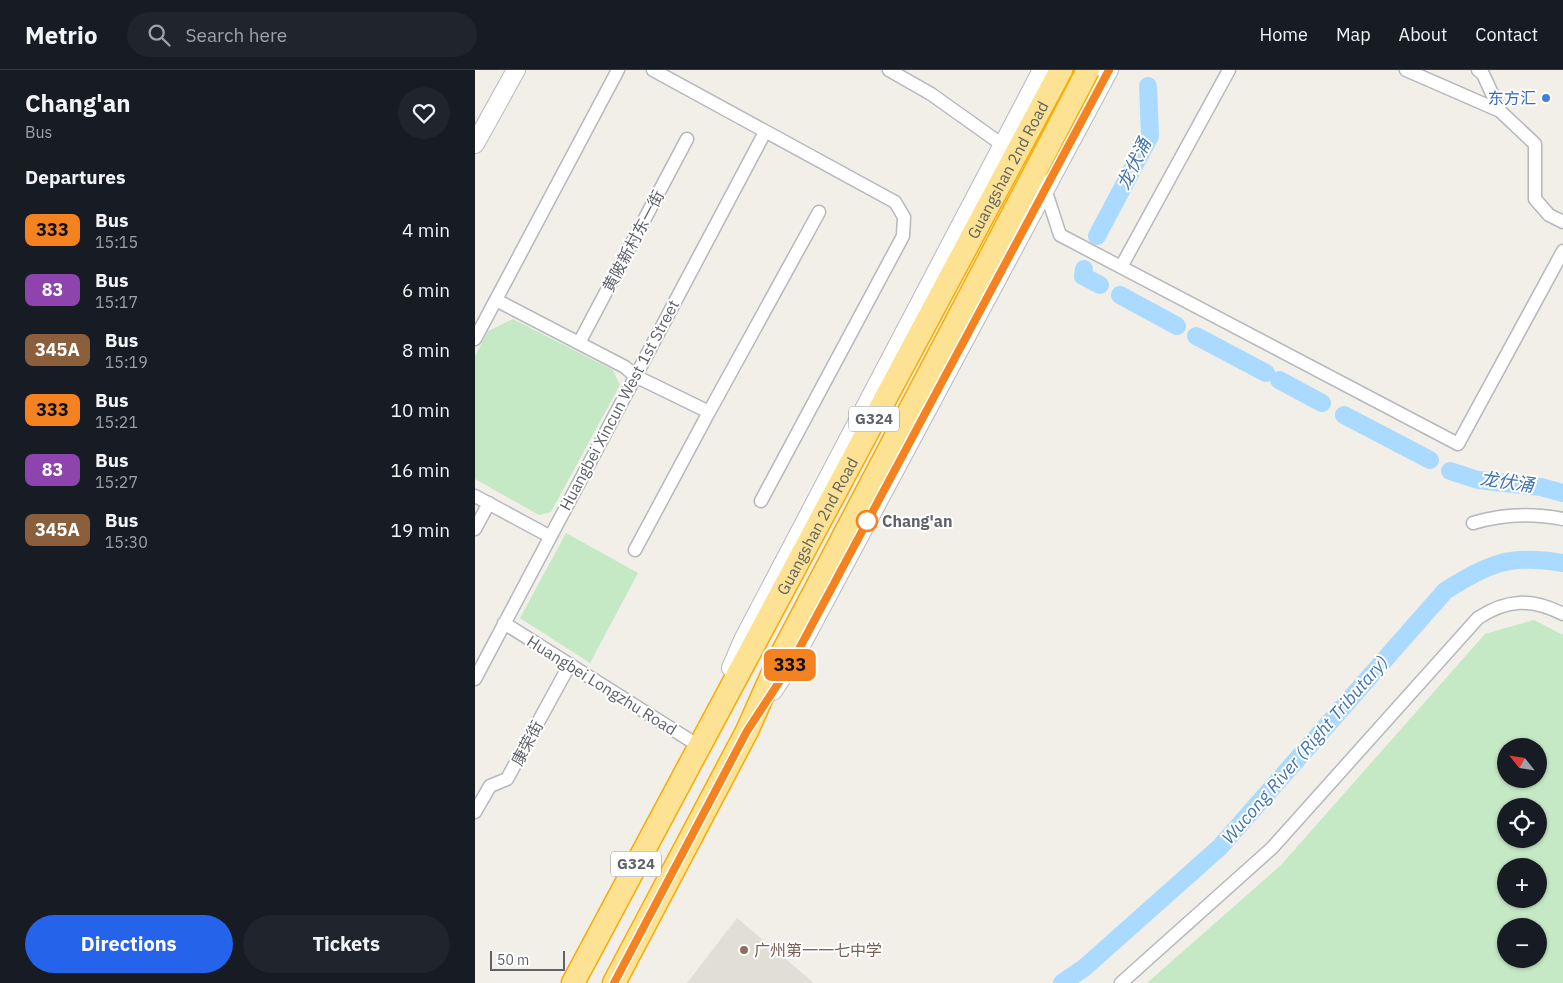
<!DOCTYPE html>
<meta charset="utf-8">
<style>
body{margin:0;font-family:"IBM Plex Sans","Noto Sans SC",sans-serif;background:#20242c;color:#f1f3f6;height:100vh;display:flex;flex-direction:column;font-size:19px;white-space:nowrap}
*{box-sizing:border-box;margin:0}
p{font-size:16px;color:#9ea1a6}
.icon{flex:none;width:28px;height:28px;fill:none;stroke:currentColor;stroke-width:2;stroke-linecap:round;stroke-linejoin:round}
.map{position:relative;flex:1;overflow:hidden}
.details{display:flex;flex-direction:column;background:#171b24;width:475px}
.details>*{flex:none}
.badge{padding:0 10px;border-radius:8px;font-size:18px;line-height:32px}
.needle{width:32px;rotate:300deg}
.tools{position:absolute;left:1022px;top:668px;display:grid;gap:10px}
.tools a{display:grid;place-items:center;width:50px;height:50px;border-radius:50%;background:#171b24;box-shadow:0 1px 4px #0004;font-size:25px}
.scale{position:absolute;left:15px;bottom:12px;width:75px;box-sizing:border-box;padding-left:5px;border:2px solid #5f6368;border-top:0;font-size:14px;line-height:18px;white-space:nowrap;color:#5f6368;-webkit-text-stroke:4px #fff;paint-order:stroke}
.map>.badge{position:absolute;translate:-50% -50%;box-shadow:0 0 0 2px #fff}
h2{padding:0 25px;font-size:19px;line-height:45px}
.round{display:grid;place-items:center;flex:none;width:52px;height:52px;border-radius:26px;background:#20242c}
.summary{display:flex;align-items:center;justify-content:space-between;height:85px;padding:0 25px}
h1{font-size:24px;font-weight:700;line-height:38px}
.action{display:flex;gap:10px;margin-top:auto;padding:10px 25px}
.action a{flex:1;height:58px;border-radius:30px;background:#2563eb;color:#fff;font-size:20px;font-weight:700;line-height:58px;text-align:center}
.action a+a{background:#20242c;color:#f1f3f6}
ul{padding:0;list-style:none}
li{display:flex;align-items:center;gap:15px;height:60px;padding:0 25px}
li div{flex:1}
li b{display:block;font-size:19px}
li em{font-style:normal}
li .badge{min-width:55px;font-weight:700;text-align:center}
header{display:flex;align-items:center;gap:30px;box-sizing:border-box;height:70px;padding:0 25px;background:#171b24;border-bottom:1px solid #363941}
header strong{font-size:24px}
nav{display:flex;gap:28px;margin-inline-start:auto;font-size:18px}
.search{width:350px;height:45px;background:#20242c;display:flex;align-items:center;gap:12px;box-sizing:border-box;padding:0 18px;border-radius:28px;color:#9ea1a6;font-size:19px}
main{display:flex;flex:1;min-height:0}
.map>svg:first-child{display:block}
.education{fill:#e1ded6}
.green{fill:#c5e8c5;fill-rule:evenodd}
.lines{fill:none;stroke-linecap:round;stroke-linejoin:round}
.river{stroke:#aadaff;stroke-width:18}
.street-casing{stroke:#b5b8bc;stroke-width:15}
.secondary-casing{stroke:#b6babf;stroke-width:20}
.highway-casing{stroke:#f9ab00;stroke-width:25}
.street{stroke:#fff;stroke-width:12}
.secondary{stroke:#fff;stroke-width:18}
.highway{stroke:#fde293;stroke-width:22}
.highway-bridge-casing{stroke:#f9ab00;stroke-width:25;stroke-linecap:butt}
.highway-bridge{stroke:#fde293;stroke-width:22}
.line-casing{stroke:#fff;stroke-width:11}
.line{stroke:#f58220;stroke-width:8}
.shop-dot{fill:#3f7fe0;stroke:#fff;stroke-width:2}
.stop-dot{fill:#fff;stroke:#f58220;stroke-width:2.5}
.education-dot{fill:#8d6e63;stroke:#fff;stroke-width:2}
.labels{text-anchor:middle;stroke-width:4;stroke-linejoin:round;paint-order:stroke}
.shield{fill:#fff;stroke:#8f9295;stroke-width:1}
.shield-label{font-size:15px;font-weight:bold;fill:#5f6368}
.shop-label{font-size:16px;fill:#366cbe;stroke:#fff;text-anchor:end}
.street-label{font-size:16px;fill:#5f6368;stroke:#fff}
.stop-label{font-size:16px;font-weight:bold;fill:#5f6368;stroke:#fff;text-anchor:start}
.education-label{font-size:16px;fill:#785e54;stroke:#fff;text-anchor:start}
.water-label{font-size:18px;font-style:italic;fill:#4174aa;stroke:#fff}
</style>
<header>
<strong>Metrio</strong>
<div class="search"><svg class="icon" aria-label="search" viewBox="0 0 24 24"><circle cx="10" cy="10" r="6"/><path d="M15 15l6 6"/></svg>Search here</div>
<nav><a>Home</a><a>Map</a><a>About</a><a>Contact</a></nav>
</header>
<main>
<section class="details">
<div class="summary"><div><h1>Chang'an</h1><p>Bus</p></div><a class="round"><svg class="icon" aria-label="heart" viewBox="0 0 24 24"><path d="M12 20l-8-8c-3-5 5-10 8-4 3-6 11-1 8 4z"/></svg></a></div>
<h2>Departures</h2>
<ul>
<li><span class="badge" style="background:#f58220;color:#111">333</span><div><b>Bus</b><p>15:15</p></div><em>4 min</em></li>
<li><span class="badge" style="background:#8e44ad;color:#fff">83</span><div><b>Bus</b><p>15:17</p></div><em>6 min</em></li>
<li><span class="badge" style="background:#8b5e3c;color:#fff">345A</span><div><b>Bus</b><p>15:19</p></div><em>8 min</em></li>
<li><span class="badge" style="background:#f58220;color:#111">333</span><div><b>Bus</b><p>15:21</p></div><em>10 min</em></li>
<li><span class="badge" style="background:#8e44ad;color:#fff">83</span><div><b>Bus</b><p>15:27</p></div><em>16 min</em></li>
<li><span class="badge" style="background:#8b5e3c;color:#fff">345A</span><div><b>Bus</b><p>15:30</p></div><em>19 min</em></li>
</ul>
<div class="action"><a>Directions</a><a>Tickets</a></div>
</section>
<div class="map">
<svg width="1088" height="913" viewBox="0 0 1088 913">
<rect width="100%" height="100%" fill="#f1efe8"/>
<path class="education" d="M262 848 339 913H212Z"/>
<path class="green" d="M38 249 138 300 145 315 76 442 64 445 0 409V286L13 261Z
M91 463 163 503 115 593 45 548Z
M1059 550 1088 565V913H672L806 795 1010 564ZM1064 676V709H1031V676ZM1064 736V769H1031V736ZM1031 796H1064V829H1031ZM1031 856H1064V889H1031Z"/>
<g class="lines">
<path class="river" d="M622 166 675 66 673 16
M609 199 608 206 625 215
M645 225 702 256
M721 266 791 303
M804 310 847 333
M869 345 955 390
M975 401 1003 410 1066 417 1088 423
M587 913 609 898 745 777 970 521C1015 493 1034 484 1088 493"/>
<g class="street-casing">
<path id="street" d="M178 0 420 132 429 147 428 166 286 431
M414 0 456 24 529 76
M931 0 1025 41 1060 74V129L1074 145 1088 152
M1003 0 1008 4 1025 41
M570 119 585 165 983 374 1088 181
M646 197 754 0
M21 230 150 297 160 306 234 342 160 480
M0 269 143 0
M104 273 212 69
M234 342 344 142
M0 426 74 466
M998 453C1027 444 1058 443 1088 449
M0 459 14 433
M29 553 224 676
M0 609 290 62
M0 742 15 716 32 709 95 594
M646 913 797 778 1003 548C1032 529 1056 528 1088 544"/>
</g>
<g class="secondary-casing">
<path id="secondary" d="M0 74 41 0
M256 598 268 570 567 0
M298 621 316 594 634 0"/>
</g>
<g class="highway-casing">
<g id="highway">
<path id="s1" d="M98 913 586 0"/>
<path d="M139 913 272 661 304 589 561 100"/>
</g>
</g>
<use href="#street" class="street"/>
<use href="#secondary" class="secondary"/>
<use href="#highway" class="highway"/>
<g class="highway-bridge-casing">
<path id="highway-bridge" d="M561 100 613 0"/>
</g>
<use href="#highway-bridge" class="highway-bridge"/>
</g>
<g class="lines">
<g class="line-casing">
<path id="line" d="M139 913 272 661 316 594 634 0"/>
</g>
<use href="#line" class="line"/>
</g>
<circle class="shop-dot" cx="1071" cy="28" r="5"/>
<circle class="stop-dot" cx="392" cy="451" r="10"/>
<circle class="education-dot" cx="269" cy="880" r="5"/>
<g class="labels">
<g class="shield">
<rect x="374" y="336.5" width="50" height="25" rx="4"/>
<rect x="136" y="781.5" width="50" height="25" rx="4"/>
</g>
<g class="shield-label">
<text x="399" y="354">G324</text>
<text x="161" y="799">G324</text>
</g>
<g class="shop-label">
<text x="1061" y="34">东方汇</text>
</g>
<g class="street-label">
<text dy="6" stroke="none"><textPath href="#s1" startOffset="922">Guangshan 2nd Road</textPath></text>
<text transform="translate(158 171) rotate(-62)" y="6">黄陂新村东一街</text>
<text transform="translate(144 335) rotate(-62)" y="6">Huangbei Xincun West 1st Street</text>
<text dy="6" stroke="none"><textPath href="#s1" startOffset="518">Guangshan 2nd Road</textPath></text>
<text transform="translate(127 615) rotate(32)" y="6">Huangbei Longzhu Road</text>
<text transform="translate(52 673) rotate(-62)" y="6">康荣街</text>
</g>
<g class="stop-label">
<text x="407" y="457">Chang'an</text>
</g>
<g class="education-label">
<text x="279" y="886">广州第一一七中学</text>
</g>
<g class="water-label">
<text transform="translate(659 94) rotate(-64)" y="6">龙伏涌</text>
<text transform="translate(1032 412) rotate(8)" y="6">龙伏涌</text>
<text transform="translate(830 680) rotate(-49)" y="6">Wucong River (Right Tributary)</text>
</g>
</g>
</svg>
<div class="tools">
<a><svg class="needle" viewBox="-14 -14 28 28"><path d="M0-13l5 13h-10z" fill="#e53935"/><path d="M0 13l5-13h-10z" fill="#9ea1a6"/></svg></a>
<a><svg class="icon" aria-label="locate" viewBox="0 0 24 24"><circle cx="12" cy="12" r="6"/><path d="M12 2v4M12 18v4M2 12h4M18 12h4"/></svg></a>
<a>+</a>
<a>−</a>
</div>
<div class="scale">50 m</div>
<b class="badge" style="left:315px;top:595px;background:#f58220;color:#111">333</b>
</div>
</main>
